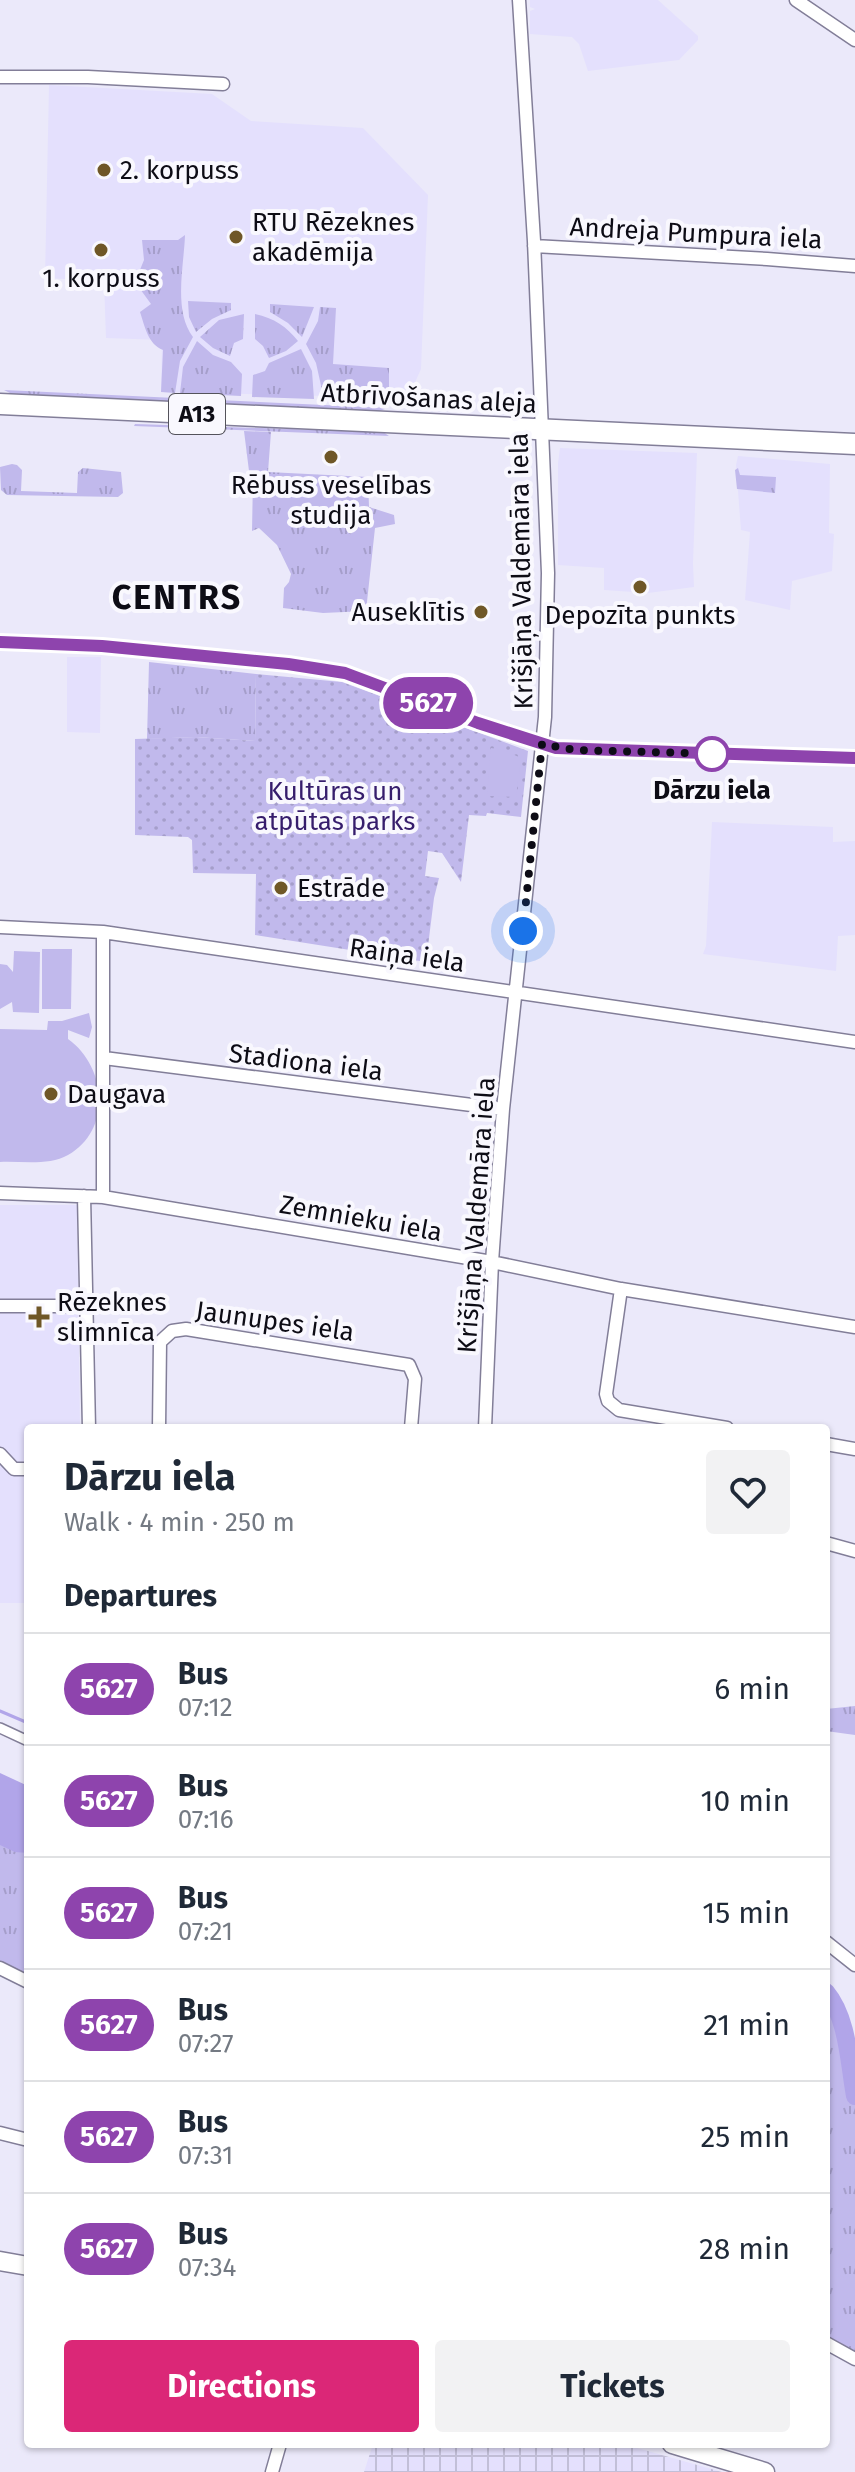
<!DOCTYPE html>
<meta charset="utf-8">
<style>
body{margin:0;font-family:"Fira Sans",sans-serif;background:#f2f2f3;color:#1f2937;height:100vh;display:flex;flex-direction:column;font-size:30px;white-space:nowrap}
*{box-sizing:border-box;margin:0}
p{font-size:26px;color:#747a83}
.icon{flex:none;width:44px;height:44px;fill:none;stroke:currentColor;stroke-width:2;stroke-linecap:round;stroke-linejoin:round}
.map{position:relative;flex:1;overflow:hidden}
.details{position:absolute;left:24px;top:1424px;width:806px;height:1024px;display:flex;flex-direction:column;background:#fff;border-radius:8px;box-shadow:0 2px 6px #0004}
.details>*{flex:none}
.badge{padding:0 16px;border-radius:26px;font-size:28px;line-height:52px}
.you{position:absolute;width:40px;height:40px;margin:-20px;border:6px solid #fff;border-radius:50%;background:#1a73e8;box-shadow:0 0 0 12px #1a73e833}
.map>.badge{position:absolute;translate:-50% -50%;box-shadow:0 0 0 4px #fff}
h2{padding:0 40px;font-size:30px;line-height:72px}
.round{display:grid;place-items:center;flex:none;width:84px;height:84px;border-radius:8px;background:#f2f2f3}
.head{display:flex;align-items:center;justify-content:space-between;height:136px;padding:0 40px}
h1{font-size:38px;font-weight:700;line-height:60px}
.button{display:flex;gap:16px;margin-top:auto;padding:16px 40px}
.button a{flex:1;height:92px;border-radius:8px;background:#db2777;color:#fff;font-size:32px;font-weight:700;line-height:92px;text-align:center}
.button a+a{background:#f2f2f3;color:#1f2937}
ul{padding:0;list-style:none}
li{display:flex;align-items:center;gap:24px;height:112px;padding:0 40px;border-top:2px solid #e0e1e3}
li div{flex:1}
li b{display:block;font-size:30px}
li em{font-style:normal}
li .badge{min-width:88px;font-weight:700;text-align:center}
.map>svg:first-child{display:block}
.built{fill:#e4e0fd}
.industrial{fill:url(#industrial-grid)}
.grass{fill:url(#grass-tufts)}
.park{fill:url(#park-dots)}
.pitch{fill:#c1b9ec}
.water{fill:#b1a5e9}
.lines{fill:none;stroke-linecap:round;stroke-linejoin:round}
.stream{stroke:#b1a5e9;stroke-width:3}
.river{stroke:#b1a5e9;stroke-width:18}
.pedestrian-casing{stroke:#827e98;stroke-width:12}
.minor-casing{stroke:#827e98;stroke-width:15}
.secondary-casing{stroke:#827e98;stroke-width:21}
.primary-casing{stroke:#827e98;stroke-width:23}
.pedestrian{stroke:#fff;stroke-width:9}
.minor{stroke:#fff;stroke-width:12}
.secondary{stroke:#fff;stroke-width:18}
.primary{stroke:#fff;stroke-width:20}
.line-casing{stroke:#fff;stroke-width:18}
.line{stroke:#8e44ad;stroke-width:12}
.walk{stroke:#0d0c15;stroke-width:8;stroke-dasharray:0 14.4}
.poi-dot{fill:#6f5727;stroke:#f9f8fe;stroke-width:3}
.stop-dot{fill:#fff;stroke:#8e44ad;stroke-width:4}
.labels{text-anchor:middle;stroke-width:8;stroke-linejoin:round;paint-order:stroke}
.shield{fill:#f9f8fe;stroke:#54535b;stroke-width:2}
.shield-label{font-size:24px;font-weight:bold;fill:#0d0c15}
.poi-label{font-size:26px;fill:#0d0c15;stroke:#f9f8fe;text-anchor:start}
.street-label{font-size:26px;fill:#0d0c15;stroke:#f9f8fe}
.stop-label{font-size:26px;font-weight:bold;fill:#0d0c15;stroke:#f9f8fe}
.park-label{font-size:26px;fill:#361d6c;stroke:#f9f8fe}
.district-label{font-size:34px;font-weight:bold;letter-spacing:2px;fill:#0d0c15;stroke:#f9f8fe}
</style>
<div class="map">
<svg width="855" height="2472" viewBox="0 0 855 2472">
<defs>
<pattern id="industrial-grid" width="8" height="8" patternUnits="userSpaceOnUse" patternTransform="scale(2)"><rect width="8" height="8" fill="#e4e0fd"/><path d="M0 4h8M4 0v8" fill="none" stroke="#c2bfd8"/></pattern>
<pattern id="grass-tufts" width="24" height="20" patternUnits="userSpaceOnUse" patternTransform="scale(2)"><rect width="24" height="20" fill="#c1b9ec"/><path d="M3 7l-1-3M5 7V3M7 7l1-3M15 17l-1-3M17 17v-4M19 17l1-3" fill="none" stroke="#a59eca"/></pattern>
<pattern id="park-dots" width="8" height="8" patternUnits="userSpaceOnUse" patternTransform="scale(2)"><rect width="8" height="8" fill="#c1b9ec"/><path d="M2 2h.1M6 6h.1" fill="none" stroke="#a59eca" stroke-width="1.8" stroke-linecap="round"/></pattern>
</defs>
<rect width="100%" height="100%" fill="#ebe9fa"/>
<path class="built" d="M530 0H658L698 36V40L679 60 588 71 579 44 572 37 530 34V11L535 9 530 7Z
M49 85 212 94 251 121 363 128 428 195 421 369 408 398 161 392 162 340 106 338 104 281 45 278Z
M560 448 697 453 693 563 694 587 648 593 604 590V568L558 565V463Z
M738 456 830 464 829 533 834 534 832 571 792 581 790 610 745 600 750 532 741 530 736 465Z
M67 657H101L100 733 67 732Z
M712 822 833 827V842L855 841V935L838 936 836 971 703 954 706 946Z
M0 1205H77L80 1428H28V1603H0Z"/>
<path class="industrial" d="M373 2444H623L722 2472H364Z"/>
<path class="grass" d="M185 235C184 266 173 311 193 337L180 361 175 393 161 392 163 350C148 344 145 327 140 312L151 304 135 282 144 260 142 240H178Z
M188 301 231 303V310L212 319 196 332 189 317Z
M270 304 314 307 302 337 288 323 270 312Z
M320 307 336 308 333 364 389 368V398L386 400 324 399 316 363 306 344 318 321Z
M244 314 243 339 234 343 230 356 213 348 200 337 219 320Z
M255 314C274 318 287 327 298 341L286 351 269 358 263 346 255 339Z
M197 341 213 355 231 362 242 374 241 396 180 393 183 367Z
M301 349 312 371 314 399 252 397 253 375 265 371 269 363Z
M4 390 388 408 379 411 12 394Z
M135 424 383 432 389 436 134 426Z
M244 431 271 432 268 472 368 477 369 507 394 515 395 524 375 528 366 611 323 613 283 608 284 588 289 582 291 574 277 545 259 528 252 531 253 478 249 471Z
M12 464 17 465 22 470 21 491 77 493 78 472 83 468 121 472 123 493 118 497 7 495 1 490 0 467Z
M738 468 740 475 776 477 775 493 737 489 735 470Z
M149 662 256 674 255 741 196 737 147 739Z
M855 1706V1735L826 1731V1709Z
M0 1806 28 1820V1978L0 1963Z
M826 1995 838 2013 855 2095V2353L826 2339Z"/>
<path class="park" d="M256 674 342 682 528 751 521 817 487 813 486 816 469 815 461 882 442 853 428 851 425 876 439 878 434 898 426 962 255 935 256 874 193 873 192 840 188 837 135 835V739L196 737 255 741Z"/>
<path class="pitch" d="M491 748 504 750 521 758 516 797 487 796Z
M42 949H72L71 1009H42Z
M14 951 40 952 39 1013 13 1012 12 1002 0 1009V964L7 965 13 972Z
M89 1013 92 1027 89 1038 68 1030V1039C106 1066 113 1129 68 1155 49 1166 22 1161 0 1162V1029L47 1030 48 1021H62Z"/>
<path class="water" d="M0 1773 28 1786V1853L15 1852 0 1845Z"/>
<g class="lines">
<path class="stream" d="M0 1711 28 1723"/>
<path class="river" d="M826 1992C848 2018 849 2063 855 2096"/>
<g class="pedestrian-casing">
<path id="pedestrian" d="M0 1728 28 1741"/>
</g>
<g class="minor-casing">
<path id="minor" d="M796 0 855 40
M0 77H88L223 84
M534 246 767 259 855 266
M0 642 102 646 288 664 345 673 478 723 556 748 855 758
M0 927 103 932 855 1042
M103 932V1197
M104 1058 503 1109
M0 1193 103 1197 492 1262 621 1289 855 1327
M84 1196 89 1428
M621 1289 606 1394 608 1401 619 1410 727 1428
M0 1306H87
M159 1428 160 1342 172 1331 186 1329 409 1365 415 1379 411 1428
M485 1428 492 1262 503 1109 545 717 548 573 534 241 519 0
M826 1444 855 1449
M0 1454 14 1469H28
M826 1543 855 1551
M826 1942 855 1965
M0 1968 28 1982
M0 2133 28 2140
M826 2343 855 2359
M272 2472 280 2444"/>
</g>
<g class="secondary-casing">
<path id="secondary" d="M0 2261 28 2266
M672 2444 765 2472"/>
</g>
<g class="primary-casing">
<path id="primary" d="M0 404 855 444"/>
</g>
<use href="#pedestrian" class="pedestrian"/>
<use href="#minor" class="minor"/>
<use href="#secondary" class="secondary"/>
<use href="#primary" class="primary"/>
</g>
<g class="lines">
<g class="line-casing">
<path id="line" d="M0 642 102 646 288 664 345 673 478 723 556 748 855 758"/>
</g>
<use href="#line" class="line"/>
<path class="walk" d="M523 931 542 744 575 750 722 754H712"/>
</g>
<g class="poi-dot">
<circle cx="104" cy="170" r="8"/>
<circle cx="236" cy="237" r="8"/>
<circle cx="101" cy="250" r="8"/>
<circle cx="331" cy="457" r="8"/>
<circle cx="640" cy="587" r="8"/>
<circle cx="481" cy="612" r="8"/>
<circle cx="281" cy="888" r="8"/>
<circle cx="51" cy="1094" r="8"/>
<path d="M35 1305h8v8h8v8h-8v8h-8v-8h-8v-8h8z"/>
</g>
<circle class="stop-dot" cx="712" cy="754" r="16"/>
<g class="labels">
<rect class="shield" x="169" y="394" width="56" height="40" rx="6"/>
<g class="shield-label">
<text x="197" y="422">A13</text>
</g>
<g class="poi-label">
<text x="120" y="179">2. korpuss</text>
<text x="252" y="231">RTU Rēzeknes<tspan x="252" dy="30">akadēmija</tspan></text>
<text x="101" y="287" text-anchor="middle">1. korpuss</text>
<text x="331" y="494" text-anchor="middle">Rēbuss veselības<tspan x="331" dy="30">studija</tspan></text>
<text x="465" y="621" text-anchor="end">Auseklītis</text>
<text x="640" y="624" text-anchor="middle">Depozīta punkts</text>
<text x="297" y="897">Estrāde</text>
<text x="67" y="1103">Daugava</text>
<text x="57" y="1311">Rēzeknes<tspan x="57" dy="30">slimnīca</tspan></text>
</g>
<g class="street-label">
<text transform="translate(696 233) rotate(3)" y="9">Andreja Pumpura iela</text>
<text transform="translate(429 398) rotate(3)" y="9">Atbrīvošanas aleja</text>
<text transform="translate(521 571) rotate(-91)" y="9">Krišjāņa Valdemāra iela</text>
<text transform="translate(407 955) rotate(8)" y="9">Raiņa iela</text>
<text transform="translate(306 1062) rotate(7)" y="9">Stadiona iela</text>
<text transform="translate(476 1215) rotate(-86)" y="9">Krišjāņa Valdemāra iela</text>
<text transform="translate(361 1218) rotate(10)" y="9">Zemnieku iela</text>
<text transform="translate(275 1321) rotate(8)" y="9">Jaunupes iela</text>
</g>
<g class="stop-label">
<text x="712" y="799">Dārzu iela</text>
</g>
<g class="park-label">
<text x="335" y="800">Kultūras un<tspan x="335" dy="30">atpūtas parks</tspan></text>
</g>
<g class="district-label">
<text x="177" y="609">CENTRS</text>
</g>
</g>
</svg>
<div class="you" style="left:523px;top:931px"></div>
<b class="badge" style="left:428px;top:703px;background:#8e44ad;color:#fff">5627</b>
<section class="details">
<div class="head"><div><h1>Dārzu iela</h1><p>Walk · 4 min · 250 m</p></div><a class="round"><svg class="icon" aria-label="heart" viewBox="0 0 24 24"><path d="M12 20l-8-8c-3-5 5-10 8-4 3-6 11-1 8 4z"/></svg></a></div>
<h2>Departures</h2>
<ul>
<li><span class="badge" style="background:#8e44ad;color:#fff">5627</span><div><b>Bus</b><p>07:12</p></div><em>6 min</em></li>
<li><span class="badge" style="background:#8e44ad;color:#fff">5627</span><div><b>Bus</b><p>07:16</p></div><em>10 min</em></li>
<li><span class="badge" style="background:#8e44ad;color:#fff">5627</span><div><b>Bus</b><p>07:21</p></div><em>15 min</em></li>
<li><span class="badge" style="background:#8e44ad;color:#fff">5627</span><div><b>Bus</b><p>07:27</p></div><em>21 min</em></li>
<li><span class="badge" style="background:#8e44ad;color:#fff">5627</span><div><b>Bus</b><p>07:31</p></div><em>25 min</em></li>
<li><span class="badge" style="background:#8e44ad;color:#fff">5627</span><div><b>Bus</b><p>07:34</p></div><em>28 min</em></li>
</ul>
<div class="button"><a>Directions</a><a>Tickets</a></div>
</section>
</div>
